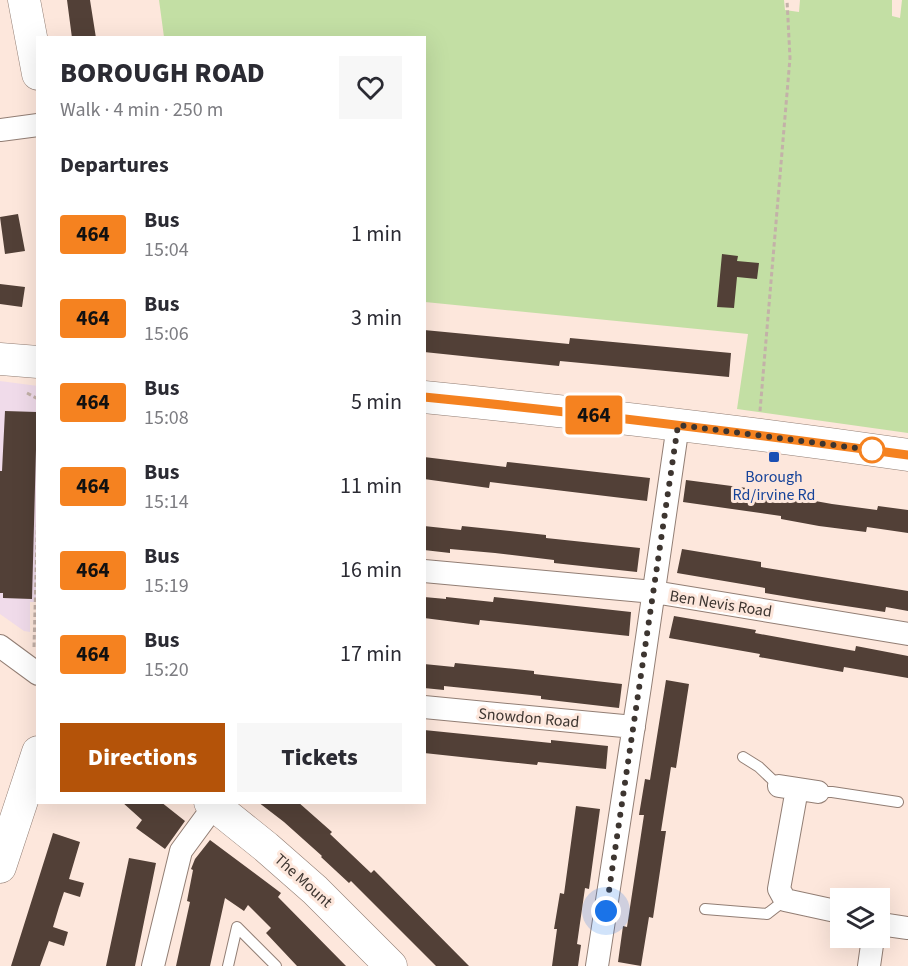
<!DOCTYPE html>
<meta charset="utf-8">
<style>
body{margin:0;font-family:"Source Sans 3",sans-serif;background:#f7f7f7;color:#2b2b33;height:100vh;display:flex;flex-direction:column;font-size:22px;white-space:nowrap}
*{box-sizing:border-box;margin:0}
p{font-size:20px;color:#7c7c81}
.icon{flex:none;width:33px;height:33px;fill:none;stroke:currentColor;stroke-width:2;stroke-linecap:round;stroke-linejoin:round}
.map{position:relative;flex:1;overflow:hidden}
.details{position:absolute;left:36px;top:36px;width:390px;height:768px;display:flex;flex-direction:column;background:#fff;border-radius:0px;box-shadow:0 6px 24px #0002}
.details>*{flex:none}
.badge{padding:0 12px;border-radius:4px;font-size:21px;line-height:39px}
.fabs{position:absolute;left:830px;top:888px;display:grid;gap:12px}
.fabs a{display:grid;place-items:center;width:60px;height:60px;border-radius:0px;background:#fff;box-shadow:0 6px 24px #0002;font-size:30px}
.you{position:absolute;width:30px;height:30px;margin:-15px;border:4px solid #fff;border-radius:50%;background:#1a73e8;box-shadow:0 0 0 9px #1a73e833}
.map>.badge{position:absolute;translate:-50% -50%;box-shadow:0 0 0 3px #fff}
h2{padding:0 24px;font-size:22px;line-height:54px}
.round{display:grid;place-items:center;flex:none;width:63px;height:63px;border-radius:0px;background:#f7f7f7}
.headline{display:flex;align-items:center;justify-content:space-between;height:102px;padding:0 24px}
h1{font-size:28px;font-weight:800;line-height:45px}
.cta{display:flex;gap:12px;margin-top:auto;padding:12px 24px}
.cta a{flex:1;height:69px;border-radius:0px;background:#b45309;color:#fff;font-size:24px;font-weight:800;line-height:69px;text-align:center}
.cta a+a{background:#f7f7f7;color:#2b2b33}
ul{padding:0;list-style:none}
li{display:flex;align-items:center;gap:18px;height:84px;padding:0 24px}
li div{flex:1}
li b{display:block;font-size:22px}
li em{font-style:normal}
li .badge{min-width:66px;font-weight:700;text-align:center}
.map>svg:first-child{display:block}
.commercial{fill:#f0dbea}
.green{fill:#c3dfa4}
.building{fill:#524037}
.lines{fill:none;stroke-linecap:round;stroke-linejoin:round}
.lane-casing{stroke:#927e74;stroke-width:12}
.street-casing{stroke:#927e74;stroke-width:24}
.secondary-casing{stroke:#927e74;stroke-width:33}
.path{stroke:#c3b1a8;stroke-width:3;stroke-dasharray:4.5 3;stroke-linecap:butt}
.lane{stroke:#fff;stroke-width:10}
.street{stroke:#fff;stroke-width:22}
.secondary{stroke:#fff;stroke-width:32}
.line-casing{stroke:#fff;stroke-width:14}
.line{stroke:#f58220;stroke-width:9}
.walk{stroke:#3d3530;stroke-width:6;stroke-dasharray:0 10.8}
.stop-dot{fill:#fff;stroke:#f58220;stroke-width:3}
.transit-dot{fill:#1a4fb4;stroke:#fde7dc;stroke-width:2}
.labels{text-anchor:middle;stroke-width:6;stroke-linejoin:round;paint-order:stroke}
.transit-label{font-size:16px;fill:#164399;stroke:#fde7dc}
.street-label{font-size:16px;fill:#3d3530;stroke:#fde7dc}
</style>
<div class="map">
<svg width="908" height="966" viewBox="0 0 908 966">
<rect width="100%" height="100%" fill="#fde7dc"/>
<path class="commercial" d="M0 381 38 386 37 602H30V632L24 631 0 614Z"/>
<path class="green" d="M159 0H784L785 10 799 12 800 0H892V16L900 18 902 0H908V433L737 409 748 334 425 302 424 38 164 37Z"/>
<path class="building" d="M67 0H90L96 38H72Z
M18 214 25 251 5 254 0 217Z
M722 254 738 256 737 261 759 263 757 279 737 277 734 308 717 307Z
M0 284 25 287 22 307 0 304Z
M424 330 569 344 570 338 731 353 729 377 560 361 559 366 424 352Z
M5 411 37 412 32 599 3 598V593H0V471H2Z
M424 457 506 467 507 462 650 478 647 501 490 482 489 488 424 479Z
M686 480 777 492 776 494 832 504 877 510 878 506 908 510V533L867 527 866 532 819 526 781 519V516L683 502Z
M424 526 461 530 462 526 510 531 546 535V538L640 548 637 572 554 563V560L495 553 450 549V553L424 550Z
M682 549 761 562V567L908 591V611L886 607 885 612 813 601 765 593V588L677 573Z
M424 597 446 599V597L493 602 494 597 631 612 629 636 480 620 479 625 424 618Z
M674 616 756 630 755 633 810 643 855 651 856 646 908 656V678L844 667 843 672 759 657 760 654 669 638Z
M455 663 534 671V674L622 684 619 708 541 699V696L444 686V690L424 688V664L454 667Z
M666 680 689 684 676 768 671 767 661 831H666L653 918 649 917 641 966 618 962 623 926 627 927 644 815H639L645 779 650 780Z
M424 730 551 743V740L608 746 606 769 538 762 537 765 424 753Z
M122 802H161L185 821 165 849 136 828 142 820Z
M258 802H298L332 832 330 834 371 873 374 870 469 966H436L351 881 349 883 321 857 322 856 284 822Z
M576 806 600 809 589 889 585 888 577 944 581 945 578 966H552L557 929H554L560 893 564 894Z
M53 833 80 842 69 879 84 883 80 897 64 892 59 907 53 927 68 932 64 946 49 941 40 966H11Z
M210 840 281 893 278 897 346 966H297L266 933 271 928 248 905 244 911 225 898 210 966H176L190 902 187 901 193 870 191 869 195 859Z
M129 858 156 863 135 966H106Z"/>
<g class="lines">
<g class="lane-casing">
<path id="lane" d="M743 757 759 767 779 786
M818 792H832L898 802
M705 909 767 914 785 900
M228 966 237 927 276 966"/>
</g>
<g class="street-casing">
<path id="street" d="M0 130 38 125
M424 571 654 592 908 634
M0 646 38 674
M424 707 634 727
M779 786 818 792
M797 789 779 889 785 900 840 912
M879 926 887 925 908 928
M153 966 181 851 214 806
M597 966 640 686 678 425
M869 966 873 938"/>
</g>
<g class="secondary-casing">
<path id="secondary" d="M24 0 38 74
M0 359 38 362
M424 397C586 413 747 432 908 455
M210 802 266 847 315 890 391 966
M0 867 38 752"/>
</g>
<path class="path" d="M27 393 38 399
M760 411 790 58 787 0
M34 647 38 502"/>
<use href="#lane" class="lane"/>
<use href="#street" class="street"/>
<use href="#secondary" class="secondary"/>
</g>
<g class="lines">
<g class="line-casing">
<path id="line" d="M424 397C586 413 747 433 908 455"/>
</g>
<use href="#line" class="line"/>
<path class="walk" d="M606 911 678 425 872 450"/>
</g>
<circle class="stop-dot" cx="872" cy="450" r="12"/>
<rect class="transit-dot" x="768" y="451" width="12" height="12" rx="3"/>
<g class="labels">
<g class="transit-label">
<text x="774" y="482">Borough<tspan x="774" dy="18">Rd/irvine Rd</tspan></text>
</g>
<g class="street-label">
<text transform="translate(721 603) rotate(9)" y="6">Ben Nevis Road</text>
<text transform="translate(529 717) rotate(5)" y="6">Snowdon Road</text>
<text transform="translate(304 880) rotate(42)" y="6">The Mount</text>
</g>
</g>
</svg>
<div class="fabs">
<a><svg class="icon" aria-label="layers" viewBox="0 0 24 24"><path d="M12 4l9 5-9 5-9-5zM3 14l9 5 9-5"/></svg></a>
</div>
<div class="you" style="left:606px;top:911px"></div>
<b class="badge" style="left:594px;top:415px;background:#f58220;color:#111">464</b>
<section class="details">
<div class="headline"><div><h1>BOROUGH ROAD</h1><p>Walk · 4 min · 250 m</p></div><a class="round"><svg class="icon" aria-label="heart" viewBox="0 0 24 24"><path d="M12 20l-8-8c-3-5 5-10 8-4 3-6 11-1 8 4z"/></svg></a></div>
<h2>Departures</h2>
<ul>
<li><span class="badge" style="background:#f58220;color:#111">464</span><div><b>Bus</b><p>15:04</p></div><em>1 min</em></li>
<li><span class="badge" style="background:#f58220;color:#111">464</span><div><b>Bus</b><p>15:06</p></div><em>3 min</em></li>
<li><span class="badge" style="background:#f58220;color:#111">464</span><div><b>Bus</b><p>15:08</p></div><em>5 min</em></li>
<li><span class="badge" style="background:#f58220;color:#111">464</span><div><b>Bus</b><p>15:14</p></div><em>11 min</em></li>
<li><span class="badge" style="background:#f58220;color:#111">464</span><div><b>Bus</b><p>15:19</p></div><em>16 min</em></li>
<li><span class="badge" style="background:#f58220;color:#111">464</span><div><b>Bus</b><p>15:20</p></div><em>17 min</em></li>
</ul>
<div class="cta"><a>Directions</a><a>Tickets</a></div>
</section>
</div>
